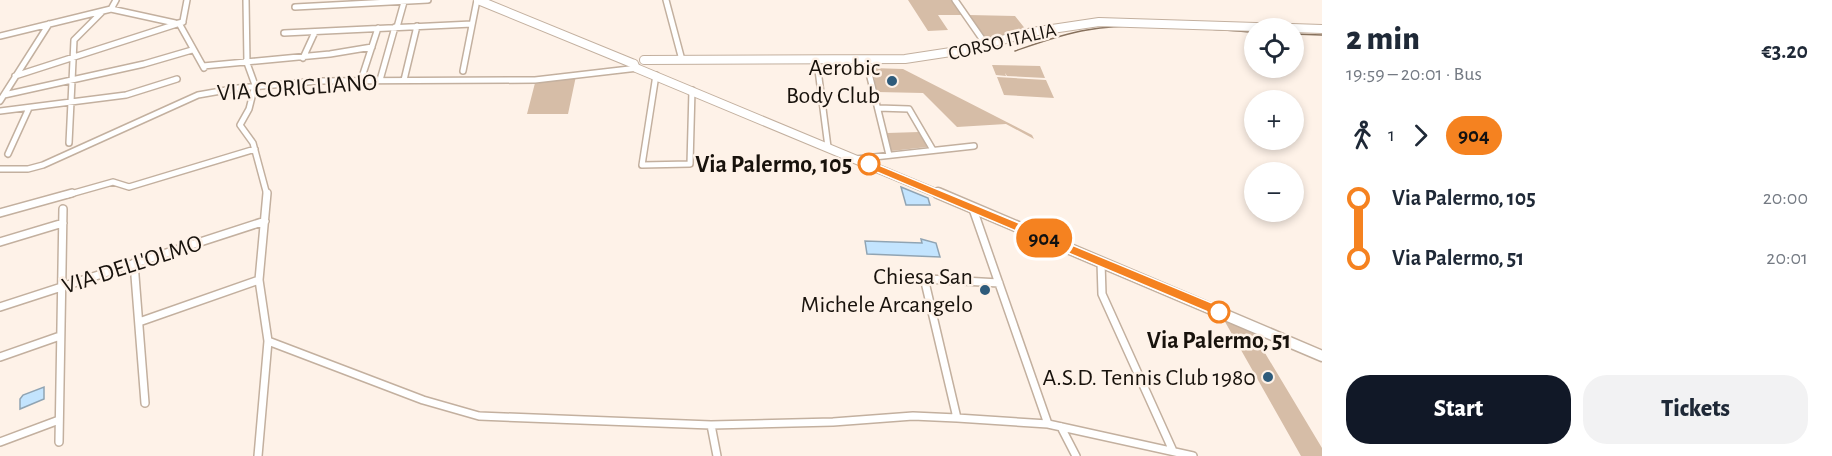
<!DOCTYPE html>
<meta charset="utf-8">
<style>
body{margin:0;font-family:"Alegreya Sans",sans-serif;background:#f2f2f3;color:#1f2937;height:100vh;display:flex;flex-direction:column;font-size:22px;white-space:nowrap}
*{box-sizing:border-box;margin:0}
p{font-size:20px;color:#747a83}
.icon{flex:none;width:33px;height:33px;fill:none;stroke:currentColor;stroke-width:2;stroke-linecap:round;stroke-linejoin:round}
.map{position:relative;flex:1;overflow:hidden}
.side{display:flex;flex-direction:column;background:#fff;width:510px}
.side>*{flex:none}
.badge{padding:0 12px;border-radius:20px;font-size:21px;line-height:39px}
.tools{position:absolute;left:1244px;top:18px;display:grid;gap:12px}
.tools a{display:grid;place-items:center;width:60px;height:60px;border-radius:50%;background:#fff;box-shadow:0 3px 9px #0003;font-size:30px}
.map>.badge{position:absolute;translate:-50% -50%;box-shadow:0 0 0 3px #fff}
.legs{display:flex;align-items:center;gap:9px;height:66px;padding:0 24px;font-size:20px}
.legs p{margin-inline-start:auto}
.headline{display:flex;align-items:center;justify-content:space-between;height:102px;padding:0 24px}
h1{font-size:33px;font-weight:800;line-height:45px}
.button{display:flex;gap:12px;margin-top:auto;padding:12px 24px}
.button a{flex:1;height:69px;border-radius:24px;background:#111827;color:#fff;font-size:24px;font-weight:800;line-height:69px;text-align:center}
.button a+a{background:#f2f2f3;color:#1f2937}
ul{padding:0 24px;list-style:none}
li{display:flex;align-items:center;gap:21px;height:60px;font-size:22px}
li i{display:grid;place-items:center;width:9px;height:100%;margin:0 8px;background:currentColor}
li i::after{content:'';width:15px;height:15px;margin:-8px;border:4px solid;border-radius:50%;background:#fff}
li p{margin-inline-start:auto}
li:first-child i{background:linear-gradient(#0000 50%,currentColor 0)}
li:last-child i{background:linear-gradient(currentColor 50%,#0000 0)}
main{display:flex;flex:1;min-height:0}
.map>svg:first-child{display:block}
.green{fill:#d6bda7}
.lines{fill:none;stroke-linecap:round;stroke-linejoin:round}
.stream{stroke:#87715d;stroke-width:1.5}
.building{fill:#c3e4fe;stroke:#90a4b3;stroke-width:1.5}
.street-far1-casing{stroke:#c3b09f;stroke-width:8}
.street-casing{stroke:#c3b09f;stroke-width:10}
.secondary-far1-casing{stroke:#c3b09f;stroke-width:10}
.secondary-casing{stroke:#c3b09f;stroke-width:13}
.street-far1{stroke:#fff;stroke-width:5}
.street{stroke:#fff;stroke-width:7}
.secondary-far1{stroke:#fff;stroke-width:8}
.secondary{stroke:#fff;stroke-width:10}
.line-1{fill:#f58220;stroke:#fff;stroke-width:1.5}
.poi-dot{fill:#2e5b7b;stroke:#fef2e8;stroke-width:2}
.stop-1-dot{fill:#fff;stroke:#f58220;stroke-width:3}
.labels{text-anchor:middle;stroke-width:5;stroke-linejoin:round;paint-order:stroke}
.far-street-label{font-size:20px;fill:#18120c;stroke:#fef2e8}
.poi-label{font-size:24px;fill:#18120c;stroke:#fef2e8;text-anchor:end}
.street-label{font-size:24px;fill:#18120c;stroke:#fef2e8}
.stop-label{font-size:24px;font-weight:bold;fill:#18120c;stroke:#fef2e8;text-anchor:end}
</style>
<main>
<div class="map">
<svg width="1322" height="456" viewBox="0 0 1322 456">
<rect width="100%" height="100%" fill="#fef2e8"/>
<path class="green" d="M908 0H952L963 15H938L948 30 928 31Z
M969 15 1015 16 1027 31 988 42Z
M992 65 1040 66 1045 78 1007 76 1005 73 1006 76 996 75Z
M872 68 903 69 1032 135 1034 139 1006 124 957 127 923 93 877 92Z
M576 76 568 114H527L535 83Z
M997 77 1046 80 1054 98 1004 95Z
M919 132 927 147 891 151 887 133Z
M1224 320 1253 333 1322 448V456H1301Z"/>
<g class="lines">
<path class="stream" d="M1293 34 1322 35
M1015 51C1038 43 1062 34 1087 30 1142 21 1198 29 1254 32"/>
</g>
<path class="building" d="M901 187 928 198 930 205H906Z
M921 239 936 243 940 257 867 254 865 241 922 243Z
M44 387V399L20 409V399L23 395Z"/>
<g class="lines">
<g class="street-far1-casing">
<path id="street-far1" d="M246 0 247 63 255 85 249 109 240 125 253 143 267 195
M666 0 682 60
M955 0 987 46
M295 7 428 0
M111 9 116 0
M183 21 187 0
M180 25 204 68
M397 27 404 2
M284 33 472 24
M0 36 111 9 175 23
M303 58 315 32
M867 65 889 155
M203 66 330 54 372 47
M818 70 828 147
M463 71 477 0
M656 75 642 165 690 164 692 90
M15 76 183 22 175 24
M361 80 378 28
M380 80 395 27
M404 80 417 26
M4 95 144 64 192 50
M0 101 49 24
M878 108 909 109 933 150
M0 111 126 95 177 79
M69 143 74 40 102 12
M8 154 29 108
M856 159 974 146
M0 169H28L43 165 198 95 238 88 319 81 535 80 638 68
M67 195 113 182 129 187 255 149"/>
</g>
<g class="street-casing">
<path id="street" d="M267 193 259 280 268 341 423 400 479 416 711 425 833 422 913 416 957 418 1048 424 1193 456
M973 209 1048 424
M0 213 72 193
M0 242 63 223
M1101 262 1102 294 1173 451
M134 263 145 403
M0 307 265 221
M139 322 259 280
M0 357 60 336
M957 418 925 282 928 279 999 283
M711 425 717 456
M1061 427 1076 456
M0 442 59 420
M59 442 63 209
M258 456 268 341"/>
</g>
<g class="secondary-far1-casing">
<path id="secondary-far1" d="M478 0 634 64
M644 60 905 59 964 50 1032 32 1099 22 1322 29
M634 64 636 68 941 195"/>
</g>
<g class="secondary-casing">
<path id="secondary" d="M938 193 1322 356"/>
</g>
<use href="#street-far1" class="street-far1"/>
<use href="#street" class="street"/>
<use href="#secondary-far1" class="secondary-far1"/>
<use href="#secondary" class="secondary"/>
</g>
<path class="line-1" d="M869 161 1224 308 1226 312 1224 315H1215L865 167V162Z"/>
<g class="poi-dot">
<circle cx="892" cy="81" r="6"/>
<circle cx="985" cy="290" r="6"/>
<circle cx="1268" cy="377" r="6"/>
</g>
<g class="stop-1-dot">
<circle cx="869" cy="164" r="10"/>
<circle cx="1219" cy="312" r="10"/>
</g>
<g class="labels">
<g class="far-street-label">
<text transform="translate(1002 41) rotate(-13)" y="7">CORSO ITALIA</text>
</g>
<g class="poi-label">
<text x="880" y="75">Aerobic<tspan x="880" dy="28">Body Club</tspan></text>
<text x="973" y="284">Chiesa San<tspan x="973" dy="28">Michele Arcangelo</tspan></text>
<text x="1256" y="385">A.S.D. Tennis Club 1980</text>
</g>
<g class="street-label">
<text transform="translate(297 87) rotate(-4)" y="8">VIA CORIGLIANO</text>
<text transform="translate(132 264) rotate(-18)" y="8">VIA DELL'OLMO</text>
</g>
<g class="stop-label">
<text x="852" y="172">Via Palermo, 105</text>
<text x="1219" y="348" text-anchor="middle">Via Palermo, 51</text>
</g>
</g>
</svg>
<div class="tools">
<a><svg class="icon" aria-label="locate" viewBox="0 0 24 24"><circle cx="12" cy="12" r="6"/><path d="M12 2v4M12 18v4M2 12h4M18 12h4"/></svg></a>
<a>+</a>
<a>−</a>
</div>
<b class="badge" style="left:1044px;top:238px;background:#f58220;color:#111">904</b>
</div>
<section class="side">
<div class="headline"><div><h1>2 min</h1><p>19:59 – 20:01 · Bus</p></div><b>€3.20</b></div>
<div class="legs"><svg class="icon" aria-label="walk" viewBox="0 0 24 24"><circle cx="13" cy="4" r="2"/><path d="M13 8l-2 6 4 7M11 14l-3 7M7 12l3-4h3l4 4"/></svg>1<svg class="icon" aria-label="forward" viewBox="0 0 24 24"><path d="M9 5l7 7-7 7"/></svg><b class="badge" style="background:#f58220;color:#111">904</b></div>
<ul>
<li><i style="color:#f58220"></i><b>Via Palermo, 105</b><p>20:00</p></li>
<li><i style="color:#f58220"></i><b>Via Palermo, 51</b><p>20:01</p></li>
</ul>
<div class="button"><a>Start</a><a>Tickets</a></div>
</section>
</main>
